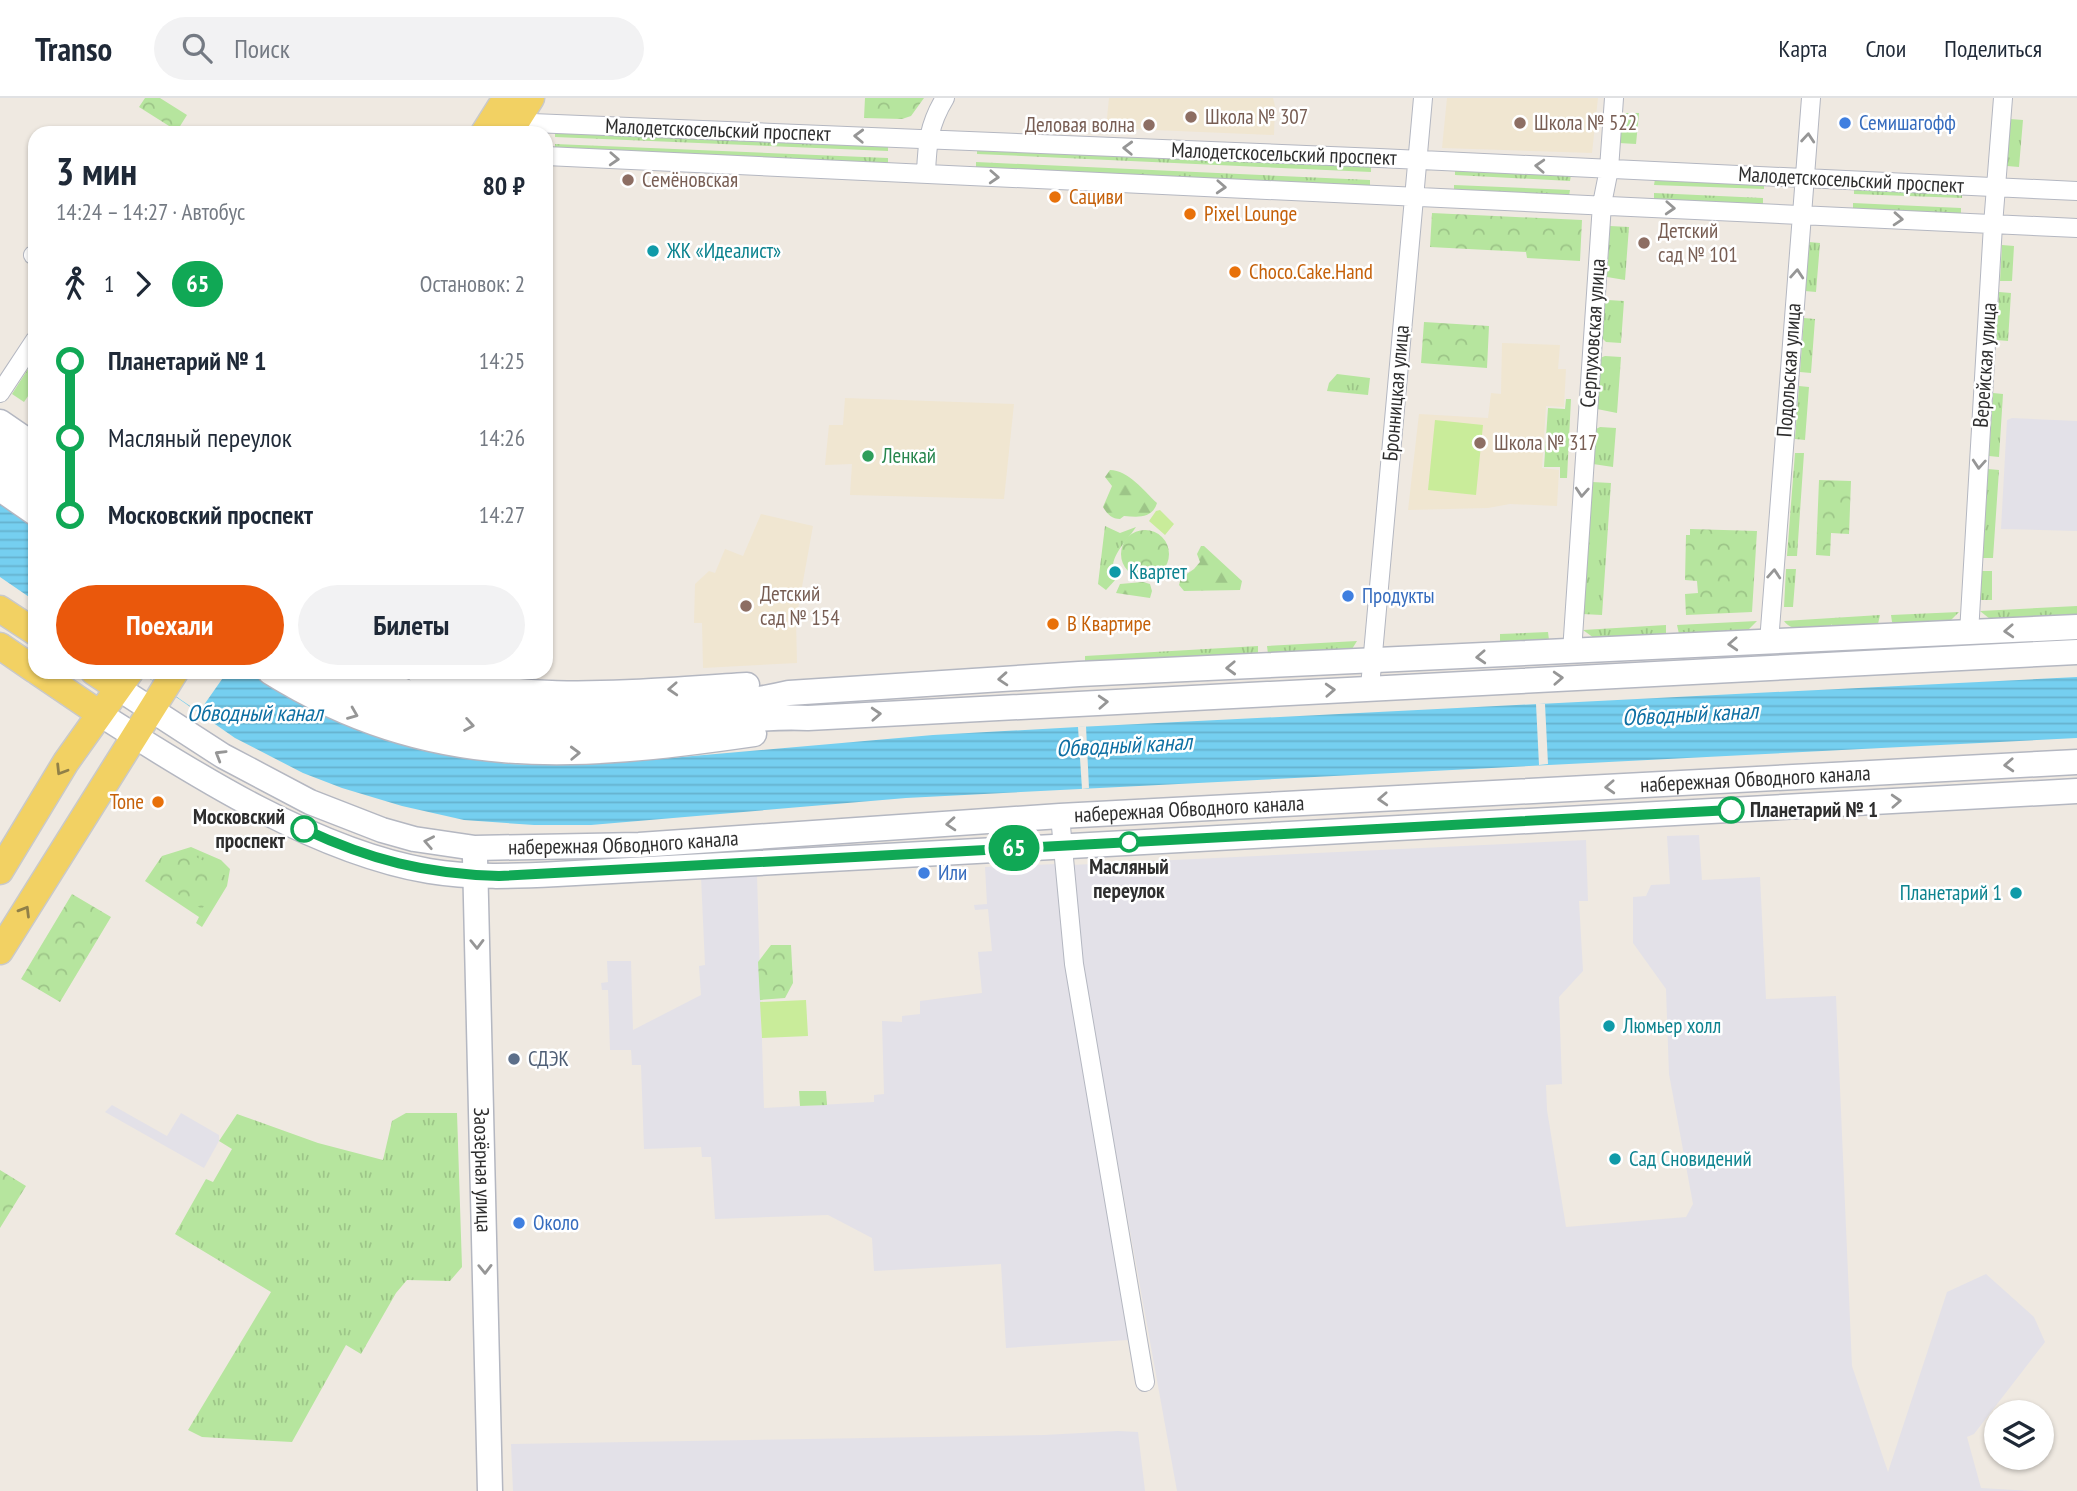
<!DOCTYPE html>
<html lang="ru">
<meta charset="utf-8">
<style>
body{margin:0;font-family:"PT Sans Narrow",sans-serif;background:#f2f2f3;color:#1f2937;height:100vh;display:flex;flex-direction:column;font-size:26px;white-space:nowrap}
*{box-sizing:border-box;margin:0}
p{font-size:23px;color:#747a83}
.icon{flex:none;width:38px;height:38px;fill:none;stroke:currentColor;stroke-width:2;stroke-linecap:round;stroke-linejoin:round}
.map{position:relative;flex:1;overflow:hidden}
.side{position:absolute;left:28px;top:28px;width:525px;height:553px;display:flex;flex-direction:column;background:#fff;border-radius:21px;box-shadow:0 2px 5px #0004}
.side>*{flex:none}
.badge{padding:0 14px;border-radius:23px;font-size:24px;line-height:46px}
.tools{position:absolute;left:1984px;top:1302px;display:grid;gap:14px}
.tools a{display:grid;place-items:center;width:70px;height:70px;border-radius:50%;background:#fff;box-shadow:0 2px 5px #0004;font-size:35px}
.map>.badge{position:absolute;translate:-50% -50%;box-shadow:0 0 0 4px #fff}
.legs{display:flex;align-items:center;gap:10px;height:77px;padding:0 28px;font-size:23px}
.legs p{margin-inline-start:auto}
.summary{display:flex;align-items:center;justify-content:space-between;height:119px;padding:0 28px}
h1{font-size:38px;font-weight:600;line-height:52px}
.cta{display:flex;gap:14px;margin-top:auto;padding:14px 28px}
.cta a{flex:1;height:80px;border-radius:42px;background:#ea580c;color:#fff;font-size:28px;font-weight:600;line-height:80px;text-align:center}
.cta a+a{background:#f2f2f3;color:#1f2937}
ul{padding:0 28px;list-style:none}
li{display:flex;align-items:center;gap:24px;height:77px;font-size:26px}
li i{display:grid;place-items:center;width:10px;height:100%;margin:0 9px;background:currentColor}
li i::after{content:'';width:18px;height:18px;margin:-9px;border:5px solid;border-radius:50%;background:#fff}
li p{margin-inline-start:auto}
li:first-child i{background:linear-gradient(#0000 50%,currentColor 0)}
li:last-child i{background:linear-gradient(currentColor 50%,#0000 0)}
header{display:flex;align-items:center;gap:42px;box-sizing:border-box;height:98px;padding:0 35px;background:#fff;border-bottom:2px solid #e0e1e3}
header strong{font-size:33px}
nav{display:flex;gap:38px;margin-inline-start:auto;font-size:24px}
.search{width:490px;height:63px;background:#f2f2f3;display:flex;align-items:center;gap:18px;box-sizing:border-box;padding:0 24px;border-radius:38px;color:#747a83;font-size:26px}
.map>svg:first-child{display:block}
.industrial{fill:#e3e1e8}
.education{fill:#f0e6d1}
.grass{fill:url(#grass-tufts)}
.forest{fill:url(#forest-firs)}
.park{fill:url(#park-crowns)}
.pitch{fill:#c9ec9a}
.water{fill:url(#water-rules)}
.pier{fill:#efe9e1}
.lines{fill:none;stroke-linecap:round;stroke-linejoin:round}
.street-casing{stroke:#b4b7c1;stroke-width:20}
.secondary-casing{stroke:#b4b7c1;stroke-width:27}
.primary-casing{stroke:#c9c9c9;stroke-width:29}
.street{stroke:#fff;stroke-width:18}
.secondary{stroke:#fff;stroke-width:24}
.primary{stroke:#f2d163;stroke-width:26}
.oneway{stroke:#969696}
.oneway2{stroke:#908048}
.line-1-casing{stroke:#fff;stroke-width:16}
.line-1{stroke:#10a855;stroke-width:10}
.education-dot{fill:#8d6e63;stroke:#fff;stroke-width:2.5}
.shop-dot{fill:#3f7fe0;stroke:#fff;stroke-width:2.5}
.food-dot{fill:#e8710a;stroke:#fff;stroke-width:2.5}
.culture-dot{fill:#0f9aa8;stroke:#fff;stroke-width:2.5}
.leisure-dot{fill:#2e9e5b;stroke:#fff;stroke-width:2.5}
.stop-1-dot{fill:#fff;stroke:#10a855;stroke-width:3.5}
.service-dot{fill:#5c6f8a;stroke:#fff;stroke-width:2.5}
.labels{text-anchor:middle;stroke-width:5;stroke-linejoin:round;paint-order:stroke}
.education-label{font-size:21px;fill:#785e54;stroke:#fff;text-anchor:start}
.shop-label{font-size:21px;fill:#366cbe;stroke:#fff;text-anchor:start}
.street-label{font-size:21px;fill:#2e2e2e;stroke:#fff}
.food-label{font-size:21px;fill:#c56008;stroke:#fff;text-anchor:start}
.culture-label{font-size:21px;fill:#0d838f;stroke:#fff;text-anchor:start}
.leisure-label{font-size:21px;fill:#27864d;stroke:#fff;text-anchor:start}
.stop-label{font-size:21px;font-weight:bold;fill:#2e2e2e;stroke:#fff;text-anchor:start}
.service-label{font-size:21px;fill:#4e5e75;stroke:#fff;text-anchor:start}
.water-label{font-size:23px;font-style:italic;fill:#0d6fa3;stroke:#fff}
</style>
<header>
<strong>Transo</strong>
<div class="search"><svg class="icon" aria-label="search" viewBox="0 0 24 24"><circle cx="10" cy="10" r="6"/><path d="M15 15l6 6"/></svg>Поиск</div>
<nav><a>Карта</a><a>Слои</a><a>Поделиться</a></nav>
</header>
<div class="map">
<svg width="2077" height="1393" viewBox="0 0 2077 1393">
<defs>
<pattern id="grass-tufts" width="24" height="20" patternUnits="userSpaceOnUse" patternTransform="scale(1.75)"><rect width="24" height="20" fill="#b6e59e"/><path d="M3 7l-1-3M5 7V3M7 7l1-3M15 17l-1-3M17 17v-4M19 17l1-3" fill="none" stroke="#9dc588"/></pattern>
<pattern id="forest-firs" width="22" height="20" patternUnits="userSpaceOnUse" patternTransform="scale(1.75)"><rect width="22" height="20" fill="#b6e59e"/><path d="M5 1l3.5 6h-7zM16 11l3.5 6h-7z" fill="#9dc588"/></pattern>
<pattern id="park-crowns" width="20" height="18" patternUnits="userSpaceOnUse" patternTransform="scale(1.75)"><rect width="20" height="18" fill="#b6e59e"/><path d="M2 6a3 3 0 1 1 6 0M12 15a3 3 0 1 1 6 0" fill="none" stroke="#9dc588"/></pattern>
<pattern id="water-rules" width="6" height="5" patternUnits="userSpaceOnUse" patternTransform="scale(1.75)"><rect width="6" height="5" fill="#75cff0"/><path d="M0 2.5h6" fill="none" stroke="#66b2ce"/></pattern>
</defs>
<rect width="100%" height="100%" fill="#efe9e1"/>
<path class="industrial" d="M2012 320 2077 323V433L2001 431 2007 322Z
M1699 737 1702 782 1760 779 1766 901 1836 898 1852 1268 1888 1374 1947 1194 1986 1176 2034 1219 2045 1244 1974 1336 1967 1339 1981 1390 2032 1393H1177L1089 906 1069 779 1071 767 1586 742 1588 803H1579L1583 873 1559 899 1562 986 1546 987 1547 1012 1566 1129 1686 1119 1693 1106 1669 976 1666 891 1633 845V799L1646 798 1651 787 1670 786 1667 738Z
M1056 766 1094 997 1128 1242 1006 1250 1001 1166 874 1173 872 1140 828 1117 715 1121 711 1059H702L701 1049 644 1051 641 967H632L631 952H610L608 892H602L601 885 608 884 607 863H631L633 932 701 897 699 868 705 867 701 779 757 777 764 1010 874 1004V997L884 996 882 923 902 924V918L920 916V903L982 895 978 854 992 853 988 811 975 812 974 807 987 806 985 769Z
M112 1007 167 1038 181 1015 219 1037V1043L204 1070 105 1014Z
M1118 1333 1138 1334 1145 1393H513L511 1346 1044 1337Z"/>
<path class="education" d="M1109 0H1273L1275 8 1274 37 1106 30Z
M1447 0H1598L1592 55 1442 50Z
M1502 245 1560 247 1558 271H1566L1564 309 1546 308 1542 370 1559 372 1557 408 1510 406 1488 410 1408 412 1419 316 1488 320 1491 295 1501 296Z
M845 300 1014 306 1004 401 850 397 852 366 825 367 829 327H843Z
M761 416 813 428 796 522 797 565 703 570 702 525H694L695 486 709 473 715 475 725 451 743 458Z"/>
<path class="grass" d="M1625 15H1639L1636 46 1619 45 1622 17Z
M2010 21 2023 22 2019 69 2007 68Z
M555 34 875 47V49L888 47V53L555 39Z
M555 46 888 60V66L555 51Z
M977 51 1371 68V74L977 56Z
M976 64 1370 82V89L976 70Z
M1455 72 1571 77 1570 83 1455 77Z
M1655 81 1764 86V91L1654 87Z
M1454 87 1570 92 1569 98 1454 92Z
M1854 90 1962 95V100L1854 96Z
M1654 95 1763 100V107L1654 102Z
M1853 105 1961 110V116L1853 111Z
M1610 128 1629 129 1625 182 1607 179Z
M1809 144 1820 145 1816 194 1805 193Z
M2002 147 2014 148 2012 183H2000Z
M1999 194 2011 195 2008 243 1996 242Z
M1608 202 1624 203 1621 245 1606 244 1602 240 1605 205Z
M1804 220 1815 221 1811 275 1800 274Z
M1605 258 1621 259 1617 315 1597 311 1600 260Z
M35 260V288L24 304 12 296Z
M1337 276 1370 280 1368 297 1327 293 1329 285Z
M1799 288 1809 289 1805 342 1795 341Z
M1993 295 2003 296 1999 359 1989 358Z
M1566 301H1571L1567 380H1560V369H1544L1548 310 1565 311Z
M1600 329 1616 330 1613 369 1593 366 1596 331Z
M1795 355H1804L1797 458H1787Z
M1988 371 1999 372 1993 460H1983Z
M1592 384 1611 385 1602 517 1582 516Z
M1105 428 1120 435 1136 429C1129 441 1103 463 1117 480L1106 492 1098 486Z
M1786 471H1796L1793 509H1784Z
M1981 473H1992V502H1981Z
M2077 508V516L1990 521 1980 513Z
M1959 514 1950 523 1894 526 1892 524 1891 517Z
M1880 517 1878 526 1833 529 1831 526V529C1816 530 1793 536 1784 523Z
M1757 523 1747 533 1679 536 1677 527Z
M1666 527V537L1594 540 1583 532Z
M1548 534 1549 542 1500 545V536Z
M1357 543 1352 551 1268 556 1267 548Z
M1258 548V556L1085 565V558Z
M191 749 221 762 230 771 227 788 202 829 196 825 199 819 145 783 162 758Z
M799 993H826L827 1007 800 1008Z
M406 1015H457L462 1169 450 1183 407 1182 396 1195 361 1256 346 1247 292 1344 202 1339 188 1332 271 1194 175 1136 206 1081 213 1084 232 1051 219 1043 237 1016 318 1045 383 1062 392 1023Z"/>
<path class="forest" d="M1110 372C1128 372 1144 393 1157 405 1152 421 1138 419 1124 418L1120 421C1112 421 1107 416 1103 409L1112 388 1105 379Z
M1201 448H1204L1242 483 1240 492 1184 493 1179 487 1181 480 1194 471 1200 464 1197 456Z
M1143 484 1150 486 1152 493 1150 500 1116 495 1120 486Z"/>
<path class="park" d="M145 0H160L187 17 177 33 139 9Z
M865 0H924L911 18 902 21 864 20Z
M1432 115 1582 122 1580 163 1527 160 1526 154 1430 149Z
M1424 224 1489 228 1487 270 1421 265Z
M1819 382 1851 383 1849 436 1831 435 1830 458 1816 457Z
M1690 431 1757 433 1752 514 1686 517 1685 496 1698 495 1697 483 1685 482 1686 437H1690Z
M1121 456a24 24 0 1 1 48 0a24 24 0 1 1-48 0Z
M192 757 222 772 224 776 202 811 155 782 173 762Z
M72 796 111 819 60 904 21 881Z
M771 847H791L793 885 785 900 760 902 758 864Z
M0 1072 26 1088 0 1130Z"/>
<path class="pitch" d="M1435 322 1483 327 1476 397 1428 392Z
M1160 412 1174 426 1165 437 1149 423 1156 413Z
M806 902 808 938 762 940 760 904Z"/>
<path class="water" d="M0 404 35 428V503L0 479Z
M140 574H250L281 593 441 655 508 666 542 667 613 665 933 637 1078 629 2077 579V640L906 700 591 727H534L464 722 402 708 342 690 303 675 235 640Z"/>
<path class="pier" d="M140 574H227L199 614Z
M1536 606H1545L1548 666 1539 667Z
M1086 628 1089 690 1082 691 1078 629Z"/>
<g class="lines">
<g class="street-casing">
<path id="street" d="M507 24 1379 60 2077 93
M546 58 2077 130
M926 76C927 46 929 26 945 0
M33 157 35 158
M0 295 35 242
M1969 535 1993 127 2003 0
M1769 544 1811 0
M1572 554 1602 106 1609 71 1614 0
M1370 589 1423 0
M1060 718 1074 866 1145 1284"/>
</g>
<g class="secondary-casing">
<g id="secondary">
<path d="M0 324 35 348"/>
<path d="M0 346 35 370"/>
<path d="M0 367 35 391"/>
<path d="M0 391 35 415"/>
<path d="M270 574C431 674 575 662 754 636"/>
<path d="M313 574C384 611 462 632 542 635 590 636 639 631 686 627 727 624 767 618 808 620L2077 554"/>
<path d="M355 574C457 621 553 619 663 611 705 607 747 605 789 595L1079 576 2077 529"/>
<path d="M419 574C525 608 638 593 747 587"/>
<path id="s1" d="M118 590 223 658 310 704 382 732 414 741 475 750 639 747 1060 718 2077 664"/>
<path d="M100 616C195 677 317 754 429 773 471 780 515 778 557 776L2077 693"/>
<path id="s2" d="M475 760 490 1393"/>
</g>
</g>
<g class="primary-casing">
<path id="primary" d="M484 35 506 0
M509 35 531 0
M0 511 35 534
M0 548 35 572
M38 574 100 616
M94 574 118 590
M0 773 66 664 130 574
M0 853 175 574"/>
</g>
<use href="#street" class="street"/>
<use href="#secondary" class="secondary"/>
<use href="#primary" class="primary"/>
</g>
<defs><path id="oneway-chevron" d="M-2-3.5L2.5 0L-2 3.5" fill="none" stroke-width="1.6" stroke-linecap="round" stroke-linejoin="round" transform="scale(1.75)"/></defs>
<g class="oneway">
<use href="#oneway-chevron" transform="translate(859 38) rotate(-178)"/>
<use href="#oneway-chevron" transform="translate(1808 40) rotate(-85)"/>
<use href="#oneway-chevron" transform="translate(1128 50) rotate(-178)"/>
<use href="#oneway-chevron" transform="translate(614 61) rotate(3)"/>
<use href="#oneway-chevron" transform="translate(1540 68) rotate(-177)"/>
<use href="#oneway-chevron" transform="translate(994 79) rotate(3)"/>
<use href="#oneway-chevron" transform="translate(1221 89) rotate(3)"/>
<use href="#oneway-chevron" transform="translate(1670 110) rotate(3)"/>
<use href="#oneway-chevron" transform="translate(1898 121) rotate(4)"/>
<use href="#oneway-chevron" transform="translate(1797 176) rotate(-86)"/>
<use href="#oneway-chevron" transform="translate(1979 366) rotate(94)"/>
<use href="#oneway-chevron" transform="translate(1582 394) rotate(94)"/>
<use href="#oneway-chevron" transform="translate(1774 476) rotate(-86)"/>
<use href="#oneway-chevron" transform="translate(2009 533) rotate(177)"/>
<use href="#oneway-chevron" transform="translate(1733 546) rotate(177)"/>
<use href="#oneway-chevron" transform="translate(1481 559) rotate(177)"/>
<use href="#oneway-chevron" transform="translate(1231 570) rotate(178)"/>
<use href="#oneway-chevron" transform="translate(1558 580) rotate(-3)"/>
<use href="#oneway-chevron" transform="translate(1003 581) rotate(176)"/>
<use href="#oneway-chevron" transform="translate(673 591) rotate(177)"/>
<use href="#oneway-chevron" transform="translate(1330 592) rotate(-3)"/>
<use href="#oneway-chevron" transform="translate(1103 604) rotate(-3)"/>
<use href="#oneway-chevron" transform="translate(353 616) rotate(22)"/>
<use href="#oneway-chevron" transform="translate(876 616) rotate(-3)"/>
<use href="#oneway-chevron" transform="translate(469 627) rotate(10)"/>
<use href="#oneway-chevron" transform="translate(575 655) rotate(-2)"/>
<use href="#oneway-chevron" transform="translate(220 657) rotate(-149)"/>
<use href="#oneway-chevron" transform="translate(2009 667) rotate(177)"/>
<use href="#oneway-chevron" transform="translate(1610 689) rotate(177)"/>
<use href="#oneway-chevron" transform="translate(1383 701) rotate(177)"/>
<use href="#oneway-chevron" transform="translate(1896 703) rotate(-3)"/>
<use href="#oneway-chevron" transform="translate(951 726) rotate(176)"/>
<use href="#oneway-chevron" transform="translate(429 744) rotate(-169)"/>
<use href="#oneway-chevron" transform="translate(477 846) rotate(89)"/>
<use href="#oneway-chevron" transform="translate(485 1171) rotate(89)"/>
</g>
<g class="oneway2">
<use href="#oneway-chevron" transform="translate(61 672) rotate(122)"/>
<use href="#oneway-chevron" transform="translate(25 813) rotate(-59)"/>
</g>
<g class="lines">
<g class="line-1-casing">
<path id="line-1" d="M304 731C370 762 426 776 499 778L1731 712"/>
</g>
<use href="#line-1" class="line-1"/>
</g>
<g class="education-dot">
<circle cx="1191" cy="19" r="7"/>
<circle cx="1520" cy="25" r="7"/>
<circle cx="1149" cy="27" r="7"/>
<circle cx="628" cy="82" r="7"/>
<circle cx="1644" cy="145" r="7"/>
<circle cx="1480" cy="345" r="7"/>
<circle cx="746" cy="508" r="7"/>
</g>
<g class="shop-dot">
<circle cx="1845" cy="25" r="7"/>
<circle cx="1348" cy="498" r="7"/>
<circle cx="924" cy="775" r="7"/>
<circle cx="519" cy="1125" r="7"/>
</g>
<g class="food-dot">
<circle cx="1055" cy="99" r="7"/>
<circle cx="1190" cy="116" r="7"/>
<circle cx="1235" cy="174" r="7"/>
<circle cx="1053" cy="526" r="7"/>
<circle cx="158" cy="704" r="7"/>
</g>
<g class="culture-dot">
<circle cx="653" cy="153" r="7"/>
<circle cx="1115" cy="474" r="7"/>
<circle cx="2016" cy="795" r="7"/>
<circle cx="1609" cy="928" r="7"/>
<circle cx="1615" cy="1061" r="7"/>
</g>
<circle class="leisure-dot" cx="868" cy="358" r="7"/>
<g class="stop-1-dot">
<circle cx="1731" cy="712" r="12"/>
<circle cx="304" cy="731" r="12"/>
<circle cx="1129" cy="744" r="9"/>
</g>
<circle class="service-dot" cx="514" cy="961" r="7"/>
<g class="labels">
<g class="education-label">
<text x="1205" y="26">Школа № 307</text>
<text x="1534" y="32">Школа № 522</text>
<text x="1135" y="34" text-anchor="end">Деловая волна</text>
<text x="642" y="89">Семёновская</text>
<text x="1658" y="140">Детский<tspan x="1658" dy="24">сад № 101</tspan></text>
<text x="1494" y="352">Школа № 317</text>
<text x="760" y="503">Детский<tspan x="760" dy="24">сад № 154</tspan></text>
</g>
<g class="shop-label">
<text x="1859" y="32">Семишагофф</text>
<text x="1362" y="505">Продукты</text>
<text x="938" y="782">Или</text>
<text x="533" y="1132">Около</text>
</g>
<g class="street-label">
<text transform="translate(718 32) rotate(2)" y="7">Малодетскосельский проспект</text>
<text transform="translate(1284 56) rotate(2)" y="7">Малодетскосельский проспект</text>
<text transform="translate(1851 82) rotate(3)" y="7">Малодетскосельский проспект</text>
<text transform="translate(1593 235) rotate(-86)" y="7">Серпуховская улица</text>
<text transform="translate(1985 267) rotate(-86)" y="7">Верейская улица</text>
<text transform="translate(1789 272) rotate(-86)" y="7">Подольская улица</text>
<text transform="translate(1396 295) rotate(-85)" y="7">Бронницкая улица</text>
<text dy="7" stroke="none"><textPath href="#s1" startOffset="1678">набережная Обводного канала</textPath></text>
<text dy="7" stroke="none"><textPath href="#s1" startOffset="1111">набережная Обводного канала</textPath></text>
<text dy="7" stroke="none"><textPath href="#s1" startOffset="544">набережная Обводного канала</textPath></text>
<text dy="7" stroke="none"><textPath href="#s2" startOffset="312">Заозёрная улица</textPath></text>
</g>
<g class="food-label">
<text x="1069" y="106">Сациви</text>
<text x="1204" y="123">Pixel Lounge</text>
<text x="1249" y="181">Choco.Cake.Hand</text>
<text x="1067" y="533">В Квартире</text>
<text x="144" y="711" text-anchor="end">Tone</text>
</g>
<g class="culture-label">
<text x="667" y="160">ЖК «Идеалист»</text>
<text x="1129" y="481">Квартет</text>
<text x="2002" y="802" text-anchor="end">Планетарий 1</text>
<text x="1623" y="935">Люмьер холл</text>
<text x="1629" y="1068">Сад Сновидений</text>
</g>
<g class="leisure-label">
<text x="882" y="365">Ленкай</text>
</g>
<g class="stop-label">
<text x="1750" y="719">Планетарий № 1</text>
<text x="285" y="726" text-anchor="end">Московский<tspan x="285" dy="24">проспект</tspan></text>
<text x="1129" y="776" text-anchor="middle">Масляный<tspan x="1129" dy="24">переулок</tspan></text>
</g>
<g class="service-label">
<text x="528" y="968">СДЭК</text>
</g>
<g class="water-label">
<text x="255" y="623">Обводный канал</text>
<text transform="translate(1690 616) rotate(-3)" y="8">Обводный канал</text>
<text transform="translate(1124 647) rotate(-3)" y="8">Обводный канал</text>
</g>
</g>
</svg>
<div class="tools">
<a><svg class="icon" aria-label="layers" viewBox="0 0 24 24"><path d="M12 4l9 5-9 5-9-5zM3 14l9 5 9-5"/></svg></a>
</div>
<b class="badge" style="left:1014px;top:750px;background:#10a855;color:#fff">65</b>
<section class="side">
<div class="summary"><div><h1>3 мин</h1><p>14:24 – 14:27 · Автобус</p></div><b>80 ₽</b></div>
<div class="legs"><svg class="icon" aria-label="walk" viewBox="0 0 24 24"><circle cx="13" cy="4" r="2"/><path d="M13 8l-2 6 4 7M11 14l-3 7M7 12l3-4h3l4 4"/></svg>1<svg class="icon" aria-label="forward" viewBox="0 0 24 24"><path d="M9 5l7 7-7 7"/></svg><b class="badge" style="background:#10a855;color:#fff">65</b><p>Остановок: 2</p></div>
<ul>
<li><i style="color:#10a855"></i><b>Планетарий № 1</b><p>14:25</p></li>
<li><i style="color:#10a855"></i><span>Масляный переулок</span><p>14:26</p></li>
<li><i style="color:#10a855"></i><b>Московский проспект</b><p>14:27</p></li>
</ul>
<div class="cta"><a>Поехали</a><a>Билеты</a></div>
</section>
</div>
